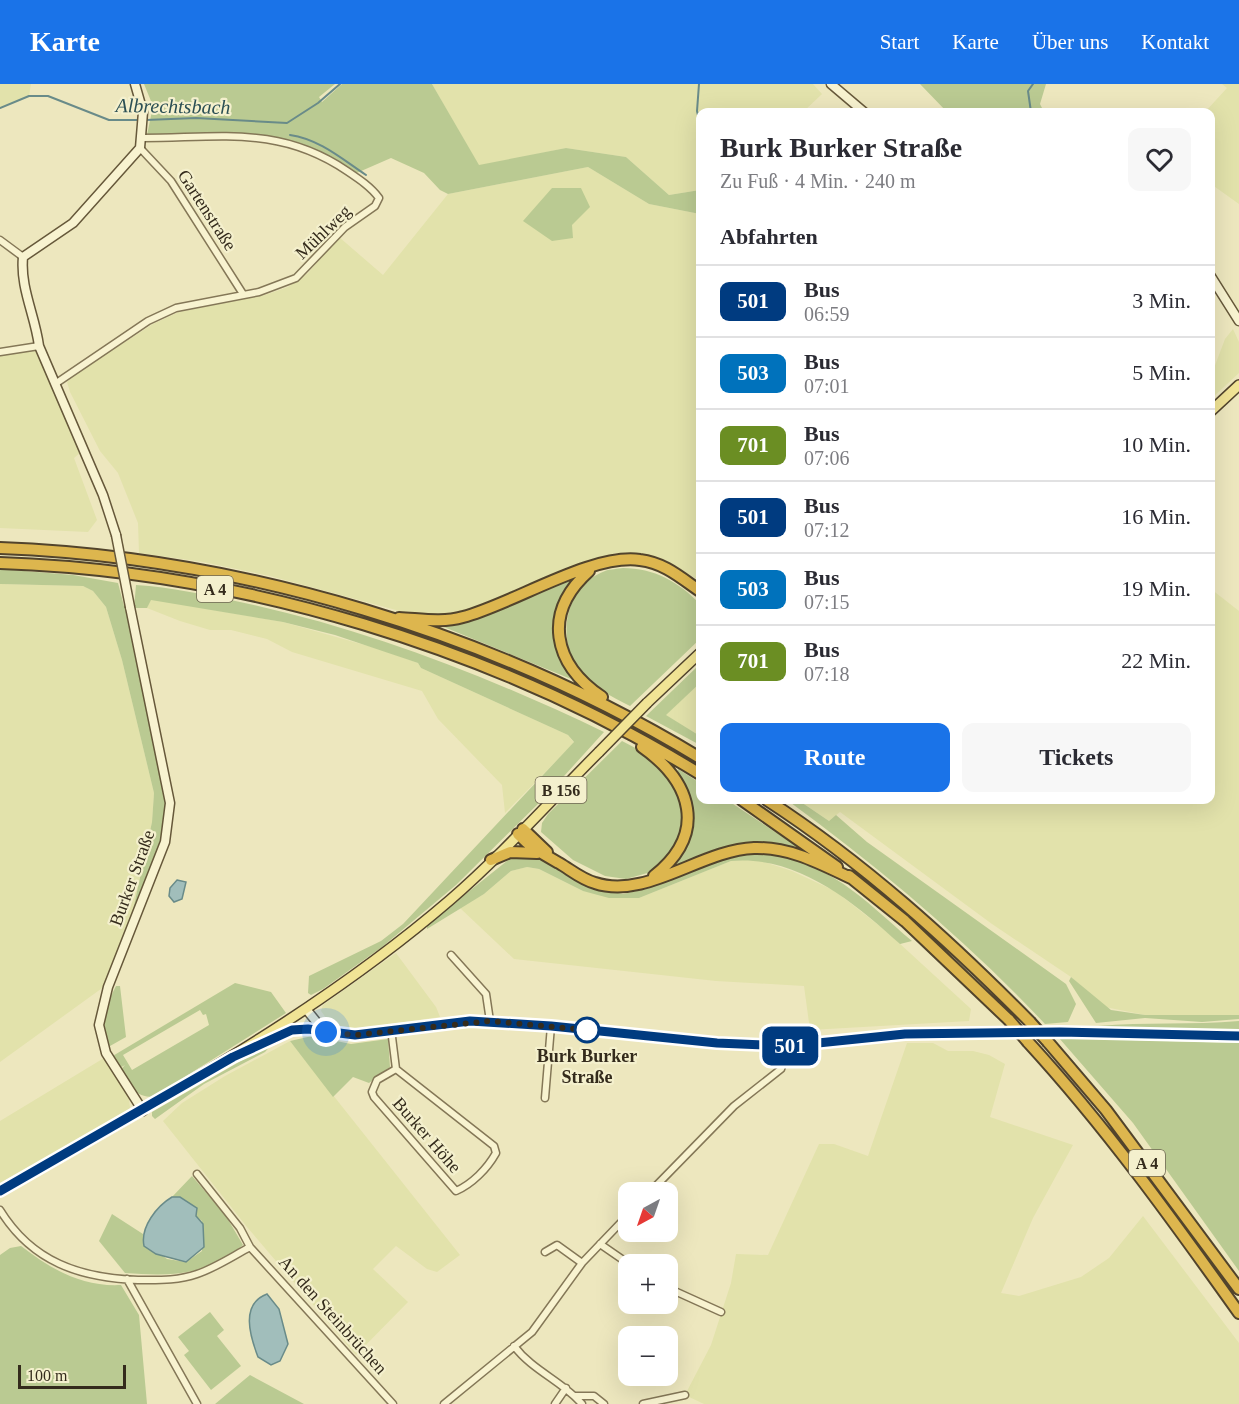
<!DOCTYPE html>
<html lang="de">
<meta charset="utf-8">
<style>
body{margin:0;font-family:"Times New Roman",serif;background:#f7f7f7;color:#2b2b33;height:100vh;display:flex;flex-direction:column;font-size:22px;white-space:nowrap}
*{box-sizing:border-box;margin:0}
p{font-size:20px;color:#7c7c81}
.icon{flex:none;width:33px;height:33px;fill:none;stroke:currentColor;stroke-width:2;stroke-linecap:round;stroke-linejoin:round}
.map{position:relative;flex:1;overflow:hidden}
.drawer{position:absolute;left:696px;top:24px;width:519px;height:696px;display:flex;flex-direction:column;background:#fff;border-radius:12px;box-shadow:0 6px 24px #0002}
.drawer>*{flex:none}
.badge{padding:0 12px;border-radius:9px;font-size:21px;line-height:39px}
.needle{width:39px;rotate:220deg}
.controls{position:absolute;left:618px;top:1098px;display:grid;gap:12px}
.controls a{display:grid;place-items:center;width:60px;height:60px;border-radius:12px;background:#fff;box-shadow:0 6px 24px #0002;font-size:30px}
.scale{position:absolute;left:18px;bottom:15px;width:108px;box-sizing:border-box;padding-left:6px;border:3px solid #342b1c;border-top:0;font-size:16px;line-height:21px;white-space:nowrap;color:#342b1c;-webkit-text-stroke:4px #f4f0cd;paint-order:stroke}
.you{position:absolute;width:30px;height:30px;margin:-15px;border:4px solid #fff;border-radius:50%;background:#1a73e8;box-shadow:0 0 0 9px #1a73e833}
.map>.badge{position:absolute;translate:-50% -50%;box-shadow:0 0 0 3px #fff}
h2{padding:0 24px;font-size:22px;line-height:54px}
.round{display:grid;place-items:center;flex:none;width:63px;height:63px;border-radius:12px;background:#f7f7f7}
.headline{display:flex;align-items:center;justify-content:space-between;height:102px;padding:0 24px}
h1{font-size:28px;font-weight:800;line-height:45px}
.action{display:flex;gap:12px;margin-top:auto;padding:12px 24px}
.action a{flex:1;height:69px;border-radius:12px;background:#1a73e8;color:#fff;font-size:24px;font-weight:800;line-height:69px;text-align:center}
.action a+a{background:#f7f7f7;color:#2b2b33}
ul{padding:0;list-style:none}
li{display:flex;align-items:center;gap:18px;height:72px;padding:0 24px;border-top:2px solid #e1e1e2}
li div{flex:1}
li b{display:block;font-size:22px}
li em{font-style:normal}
li .badge{min-width:66px;font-weight:700;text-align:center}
header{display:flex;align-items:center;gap:36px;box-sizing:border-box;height:84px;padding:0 30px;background:#1a73e8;color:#fff}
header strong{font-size:28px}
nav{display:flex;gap:33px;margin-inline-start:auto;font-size:21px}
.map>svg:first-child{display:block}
.farmland{fill:#e2e2ab}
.green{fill:#baca92;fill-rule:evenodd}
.water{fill:#a1bebb;stroke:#698b89;stroke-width:1.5}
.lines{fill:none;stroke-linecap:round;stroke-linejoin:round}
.stream{stroke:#698b89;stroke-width:2}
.street-casing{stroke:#847757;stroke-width:9}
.secondary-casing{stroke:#66583a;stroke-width:11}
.primary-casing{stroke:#52442c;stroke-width:12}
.highway-casing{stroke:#52442c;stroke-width:14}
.street{stroke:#f8f3d0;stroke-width:6}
.secondary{stroke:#f8f3d0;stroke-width:8}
.primary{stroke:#f1e495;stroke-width:9}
.highway{stroke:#ddb64e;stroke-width:10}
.secondary-bridge-casing{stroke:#66583a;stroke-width:11;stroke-linecap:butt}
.primary-bridge-casing{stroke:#52442c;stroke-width:12;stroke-linecap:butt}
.highway-bridge-casing{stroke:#52442c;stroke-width:14;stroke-linecap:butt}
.secondary-bridge{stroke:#f8f3d0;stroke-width:8}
.primary-bridge{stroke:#f1e495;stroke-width:9}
.highway-bridge{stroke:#ddb64e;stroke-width:10}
.line-casing{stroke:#fff;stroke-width:14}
.line{stroke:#003b80;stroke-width:9}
.walk{stroke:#342b1c;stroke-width:6;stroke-dasharray:0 10.8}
.stop-dot{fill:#fff;stroke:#003b80;stroke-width:3}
.labels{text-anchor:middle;stroke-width:4.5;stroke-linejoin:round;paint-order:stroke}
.shield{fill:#f4f0cd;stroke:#6e6651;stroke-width:1.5}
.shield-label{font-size:16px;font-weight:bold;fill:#342b1c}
.street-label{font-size:18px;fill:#342b1c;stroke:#f4f0cd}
.stop-label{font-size:18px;font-weight:bold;fill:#342b1c;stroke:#f4f0cd}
.water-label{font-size:20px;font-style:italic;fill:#2b4f54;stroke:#f4f0cd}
</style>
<header>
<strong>Karte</strong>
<nav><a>Start</a><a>Karte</a><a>Über uns</a><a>Kontakt</a></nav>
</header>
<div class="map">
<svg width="1239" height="1320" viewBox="0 0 1239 1320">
<rect width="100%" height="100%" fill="#ede7be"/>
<path class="farmland" d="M0 0H31L29 12 0 24Z
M432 0H813L822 10 803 28H700V106L669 111 626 73 566 64 479 82Z
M1222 0H1239V120L1211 100 1210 28H1205L1227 4Z
M588 83 649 120 700 130V497L665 476 647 470 615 469 492 520 444 533 407 529 270 492 203 478 139 469 138 439 118 389 100 367 70 308 67 298 74 291 153 240 179 228 265 211 288 203 308 189 339 153 383 191 448 110Z
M1233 245 1239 258V289L1211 315V292L1225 255Z
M39 262 50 300 81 368 74 374 97 436 88 448 0 444V267Z
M0 500 83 502 93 507 106 523 122 576 154 709 152 738 127 854 105 902 0 978Z
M1211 505 1239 527V931H1145L1105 923 1071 893 992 840 840 728 829 737 798 716H1210Z
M150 515 283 538 379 565 418 579 421 584 568 651 574 659 505 729 502 701 438 635 422 607 292 568 267 555 231 546H210L180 537 147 524Z
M700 599V652L665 631Z
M745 776 761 777 792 787 835 807 886 847 971 925 969 937 810 946 804 902 716 897 514 875 460 824 484 810 511 787 527 783 539 785 583 807 639 814 731 777Z
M396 869 436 923 440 933 355 945 342 944 329 938 321 927 323 921Z
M290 957 460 1171 437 1188 427 1185 396 1162 373 1185 408 1218 356 1271 247 1143 163 1037 182 1019 225 992Z
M907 959H933L948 967H973L989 971 1005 980 990 1033 1073 1061 1033 1134 1001 1209 1019 1212 1081 1193 1109 1174 1143 1132 1239 1259V1320H704L685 1311 711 1261 731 1199 736 1170 768 1171 819 1060H834L868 1072Z
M104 974 129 1015 130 1024 122 1031 0 1099V1037Z"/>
<path class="green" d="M144 0H335L319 13 322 18 342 0H432L479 81 566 64 626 73 669 111 700 106V130L649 120 588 83 448 110 440 106 424 89 391 74 352 91C284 44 226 50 147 51L153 22Z
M920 0H1046L1040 20 1044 28H947Z
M552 104H581L590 123 572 141 573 154 552 157 523 137Z
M623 484C654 484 679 498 700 520V555L630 622C612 613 590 602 578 584 556 553 566 501 605 487 610 485 618 485 623 484Z
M0 485 73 491 118 499 124 522 130 523 170 719 168 742 127 854 152 738 154 709 122 576 106 523 93 507 83 502 0 500Z
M580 489 555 533C553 548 554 564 562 578 565 584 570 589 571 595L439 541 437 544 413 536 446 538Z
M136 501C171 503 206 511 240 518 367 545 487 592 604 648L545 713 456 801 382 863 323 905 311 911 308 909 309 892 381 857 403 840 574 658 568 651 421 584 418 579 335 551 283 538 151 516 147 524H134Z
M700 580V599L666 631 700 652V661L646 632Z
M622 657 647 670 671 693 685 730 677 763 651 788 626 795 605 792 573 776 541 748 542 739 548 730Z
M678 685 700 699V716H727L801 765 777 761 665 788C683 753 707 725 677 688Z
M787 716H798L829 737 836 731 867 758 1066 900 1076 920 1068 938 1045 940C966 856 880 784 787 716Z
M756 768C827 775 861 813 912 857L900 860C854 818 797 771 731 777L639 814H609L583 807 539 785 527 783 511 787 484 810 427 845V841L512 773H540L586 801 623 810 646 805 728 772Z
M1071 893 1111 926 1145 931H1239V935L1202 938 1145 934 1096 939 1069 897Z
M235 899 271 908 286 929 153 1013C135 1013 129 1001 119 987L125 981 118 985 111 973ZM200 926 203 931 206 930 209 941 132 986 123 971Z
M116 902H120L126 953 110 962 107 961 103 940 107 920Z
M1239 937V947L1097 945 1098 942C1145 938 1192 941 1239 937Z
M312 952 351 960 388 955 390 983 369 999 353 993 333 1013 290 957Z
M1059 954 1239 959V1187L1133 1039Z
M274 958 265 968 204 1000 155 1035 152 1032V1028Z
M192 1092 226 1132 243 1161C207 1193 169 1192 125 1189L99 1157 112 1130 143 1150V1157L167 1175 186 1178 202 1167V1137L196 1132 197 1124 180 1113H172Z
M21 1162C51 1185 81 1203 121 1201L139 1231 147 1320H0V1171L10 1164Z
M210 1228 224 1246 217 1252 241 1282 211 1306 184 1271 189 1267 178 1253Z
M250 1291 304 1320H215Z"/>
<path class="water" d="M177 796 186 798 182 815 174 818 169 812 170 804Z
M172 1113H180L197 1124 196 1132 203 1140 204 1163 186 1178 156 1170 144 1162C140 1143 157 1122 172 1113Z
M267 1210 279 1225 288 1260 280 1277 271 1281 258 1273C250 1252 240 1220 267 1210Z"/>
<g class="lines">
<path class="stream" d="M699 0 697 27 700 40
M0 24 29 12H48L109 36H141
M1031 28 1028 7 1033 0
M146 36 196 34 287 39 318 19 340 0
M290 51C319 55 342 75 366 91"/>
<g class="street-casing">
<path id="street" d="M140 64 171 97 243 210
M0 156 23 173
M0 268 39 262
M55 300 148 237 176 224 259 208 296 194 345 143 375 122 379 114C371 103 359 95 347 87 279 41 220 54 143 54
M451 871 486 910 490 937
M391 945 396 985 494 1062 496 1069C487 1085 472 1100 456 1107L374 1013 372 1008 377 996 396 985
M545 1014 551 942
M197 1090 240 1144 250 1163 393 1320
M650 1108 734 1022 781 985 789 962
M0 1126C32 1178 80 1194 138 1196 158 1196 177 1197 197 1190 215 1184 233 1172 250 1163
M600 1160 629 1180
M545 1168 557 1161 582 1179
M127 1195 197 1320
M668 1204 721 1228
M514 1262C533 1287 562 1297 582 1320
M575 1312H594L604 1320
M444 1320 532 1248 582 1179 628 1131
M555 1320 566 1304
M643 1320 685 1311"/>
</g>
<g class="secondary-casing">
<path id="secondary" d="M831 0 864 28
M1210 191 1239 237
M116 451 103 411 39 262C35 231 20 204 23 173L73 139 140 64 143 28 135 0
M130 523 170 719 165 758 108 903 99 941 106 969 143 1027
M306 925 323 946
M236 972 292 946 308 945 355 951 469 937 551 942 717 959 789 962 905 950 1060 948 1239 952"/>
</g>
<g class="primary-casing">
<path id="primary" d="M1210 328 1239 301
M647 619 700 569
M0 1107C155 1018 314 933 450 816 503 770 550 717 599 668"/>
</g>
<g class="highway-casing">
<path id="highway" d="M0 464C242 473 494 549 700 674
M0 479C241 487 495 564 700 690
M589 487C542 529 553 580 602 613
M399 534C421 535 442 539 463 533 513 520 591 469 640 476 665 479 681 494 700 507
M642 663C692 698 708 749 654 792
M742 716 837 783
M767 716C864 779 949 856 1030 938
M523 745 547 768
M518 750C530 763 543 770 559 779 571 786 581 795 595 799 646 816 701 766 754 764 791 763 821 780 853 795
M491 776 510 768 537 769
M849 792 905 837 1009 936
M1028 958C1106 1043 1172 1135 1239 1229
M1048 958 1106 1026 1239 1205"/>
</g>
<use href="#street" class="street"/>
<use href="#secondary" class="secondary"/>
<use href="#primary" class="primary"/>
<use href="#highway" class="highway"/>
<g class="secondary-bridge-casing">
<path id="secondary-bridge" d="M116 451 130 523"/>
</g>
<g class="primary-bridge-casing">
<path id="primary-bridge" d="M599 668 647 619"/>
</g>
<g class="highway-bridge-casing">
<path id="highway-bridge" d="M1009 936 1028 958
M1030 938 1048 958"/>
</g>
<use href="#secondary-bridge" class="secondary-bridge"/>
<use href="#primary-bridge" class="primary-bridge"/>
<use href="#highway-bridge" class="highway-bridge"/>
</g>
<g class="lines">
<g class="line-casing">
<path id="line" d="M0 1107 233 973 292 946 308 945 355 951 470 937 551 942 717 959 789 962 905 950 1060 948 1239 952"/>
</g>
<use href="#line" class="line"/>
<path class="walk" d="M326 948 355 951 490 937 587 946"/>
</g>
<circle class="stop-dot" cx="587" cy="946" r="12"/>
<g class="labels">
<g class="shield">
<rect x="197" y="492" width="36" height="26" rx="4.5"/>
<rect x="535.5" y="693" width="51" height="26" rx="4.5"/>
<rect x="1129" y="1066" width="36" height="26" rx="4.5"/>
</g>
<g class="shield-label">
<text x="215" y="511">A 4</text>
<text x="561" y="712">B 156</text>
<text x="1147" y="1085">A 4</text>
</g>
<g class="street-label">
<text transform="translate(207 126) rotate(57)" y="6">Gartenstraße</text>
<text transform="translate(323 148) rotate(-44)" y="6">Mühlweg</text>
<text transform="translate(132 794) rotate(-70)" y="6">Burker Straße</text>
<text transform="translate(427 1051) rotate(49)" y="6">Burker Höhe</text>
<text transform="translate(333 1231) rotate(48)" y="6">An den Steinbrüchen</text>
</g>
<g class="stop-label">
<text x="587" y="978">Burk Burker<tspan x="587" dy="21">Straße</tspan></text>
</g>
<g class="water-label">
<text transform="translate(173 22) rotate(1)" y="7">Albrechtsbach</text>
</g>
</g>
</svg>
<div class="controls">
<a><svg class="needle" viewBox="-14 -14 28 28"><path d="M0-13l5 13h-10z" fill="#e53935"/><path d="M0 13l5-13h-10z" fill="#7c7c81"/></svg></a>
<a>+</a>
<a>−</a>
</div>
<div class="scale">100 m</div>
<div class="you" style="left:326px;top:948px"></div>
<b class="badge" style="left:790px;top:962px;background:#003b80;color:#fff">501</b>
<section class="drawer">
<div class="headline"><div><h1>Burk Burker Straße</h1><p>Zu Fuß · 4 Min. · 240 m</p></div><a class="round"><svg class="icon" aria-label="heart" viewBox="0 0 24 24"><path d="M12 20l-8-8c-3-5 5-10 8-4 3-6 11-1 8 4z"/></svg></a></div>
<h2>Abfahrten</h2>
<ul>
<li><span class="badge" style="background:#003b80;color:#fff">501</span><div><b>Bus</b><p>06:59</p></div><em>3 Min.</em></li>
<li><span class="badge" style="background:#0072bc;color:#fff">503</span><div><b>Bus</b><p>07:01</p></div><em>5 Min.</em></li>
<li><span class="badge" style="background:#6b8e23;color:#fff">701</span><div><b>Bus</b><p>07:06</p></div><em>10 Min.</em></li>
<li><span class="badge" style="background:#003b80;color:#fff">501</span><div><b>Bus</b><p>07:12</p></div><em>16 Min.</em></li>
<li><span class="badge" style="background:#0072bc;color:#fff">503</span><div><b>Bus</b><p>07:15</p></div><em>19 Min.</em></li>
<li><span class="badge" style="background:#6b8e23;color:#fff">701</span><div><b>Bus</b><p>07:18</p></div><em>22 Min.</em></li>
</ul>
<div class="action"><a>Route</a><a>Tickets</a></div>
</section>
</div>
